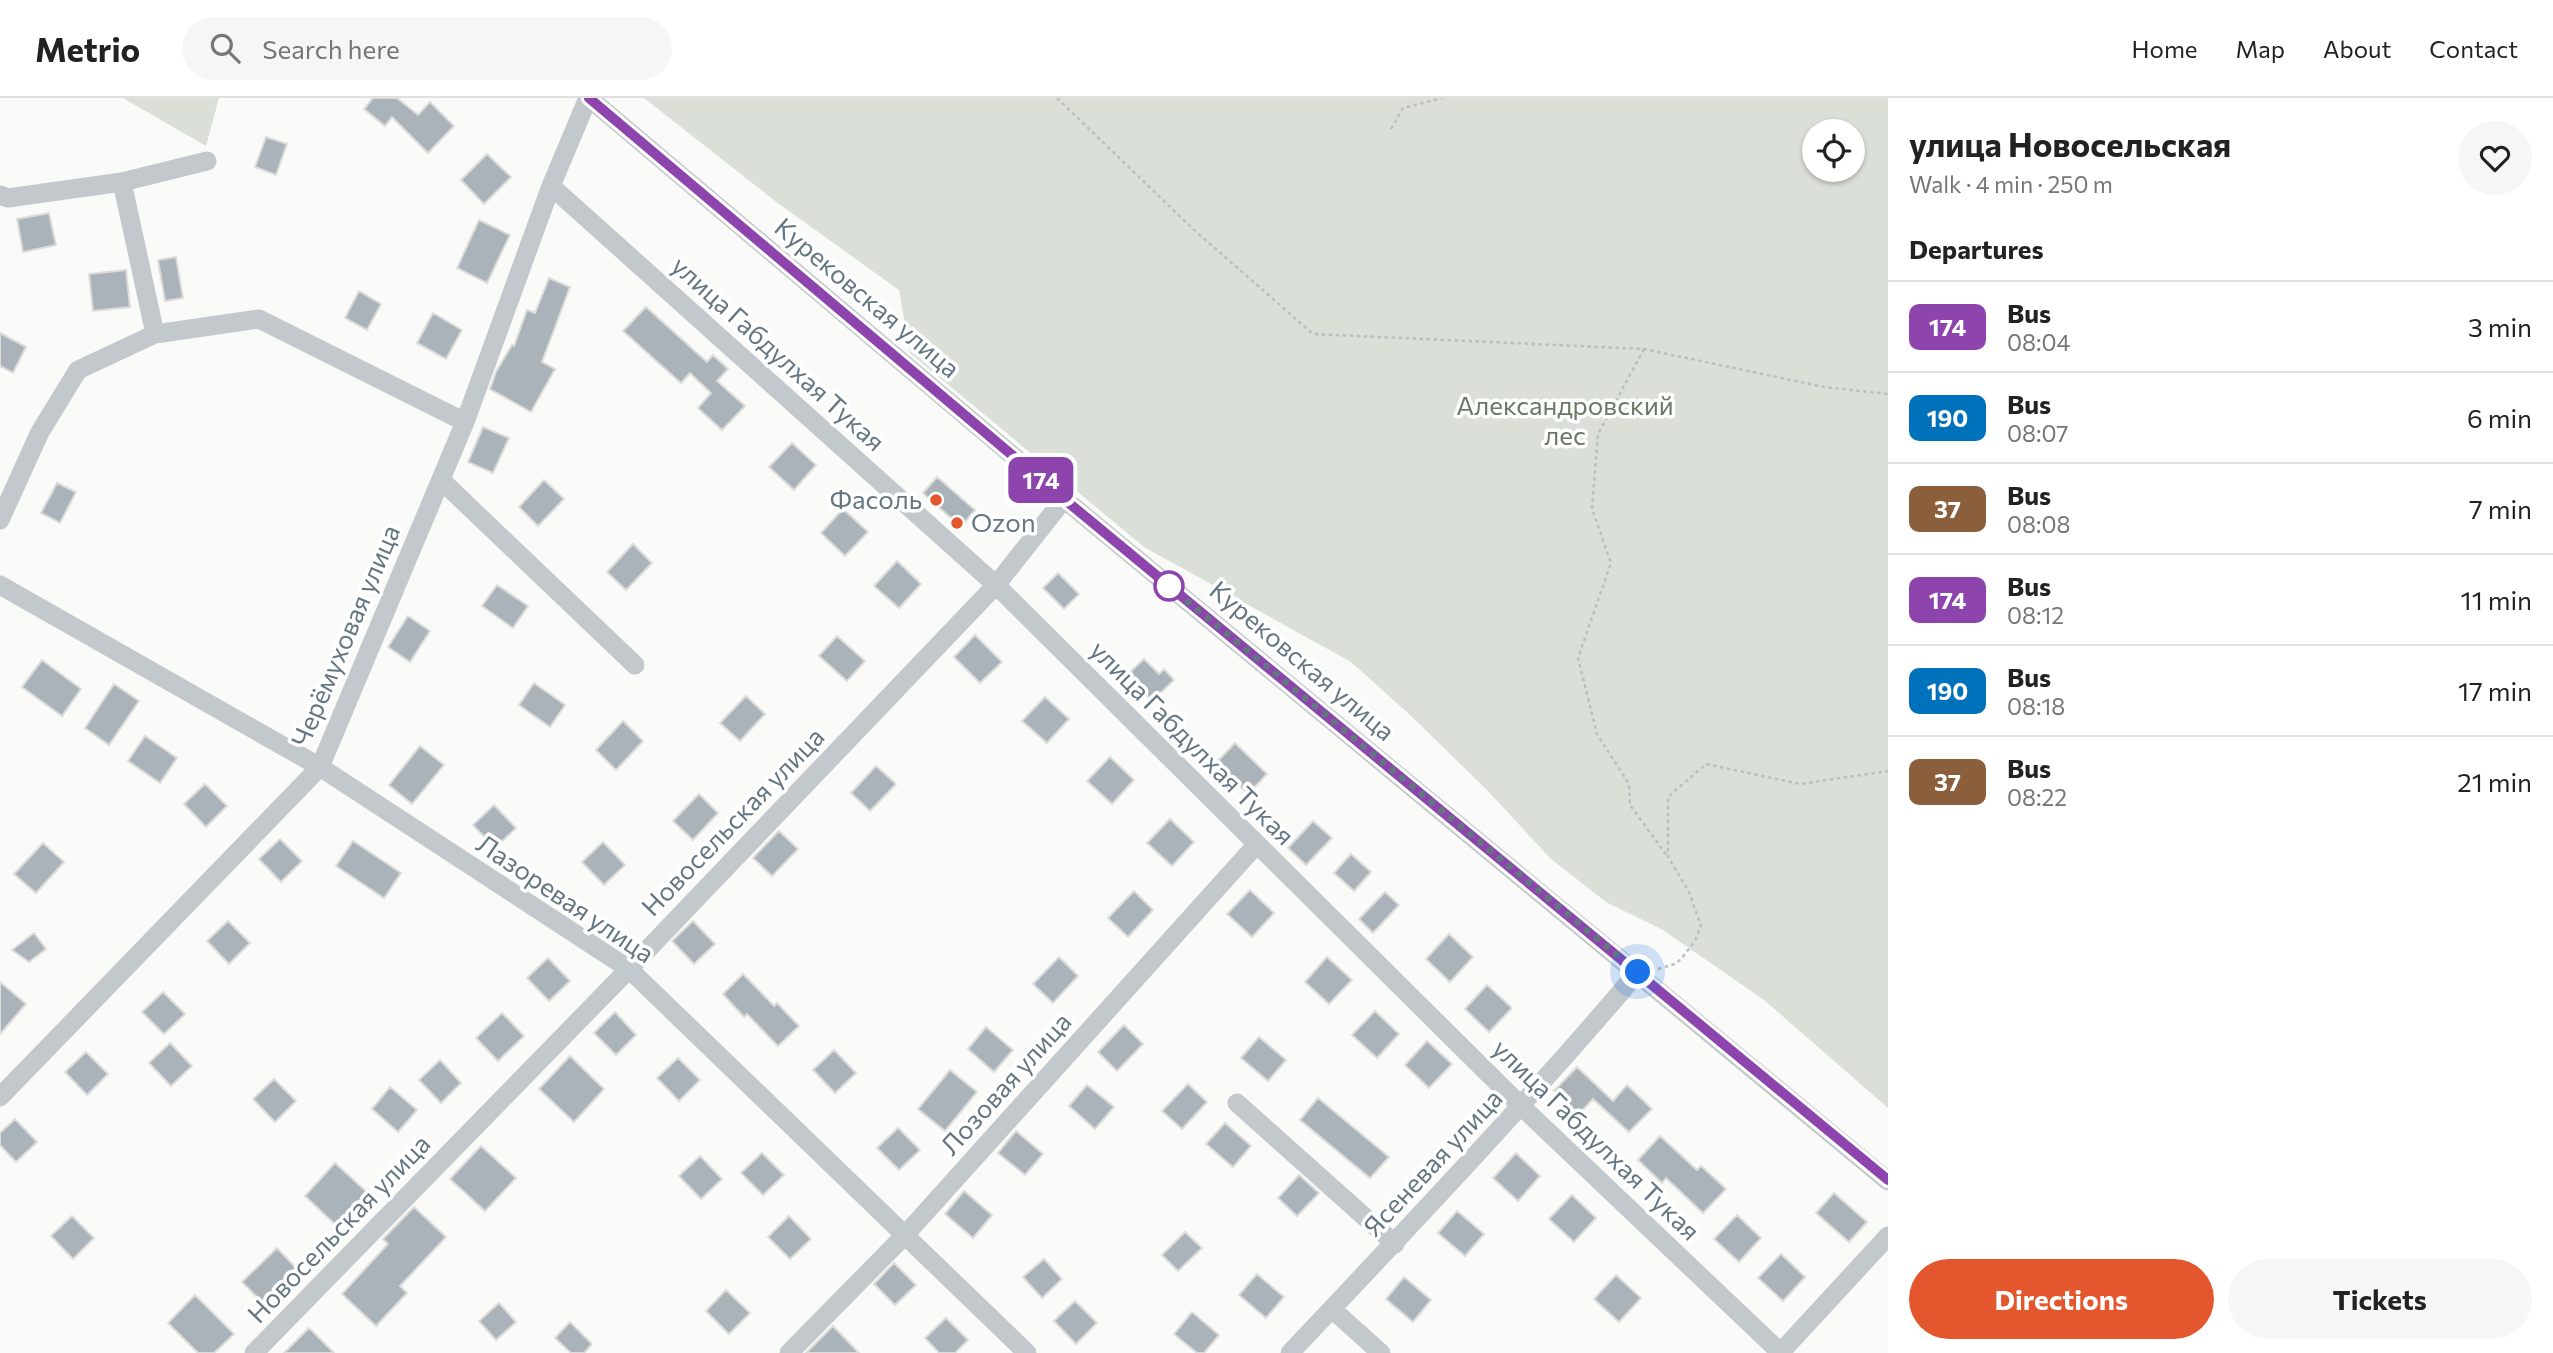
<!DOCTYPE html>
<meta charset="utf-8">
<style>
body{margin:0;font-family:Commissioner,sans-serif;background:#f6f6f6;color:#222;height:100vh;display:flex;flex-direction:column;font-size:26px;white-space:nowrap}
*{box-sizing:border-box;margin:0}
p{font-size:23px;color:#767676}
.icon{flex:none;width:38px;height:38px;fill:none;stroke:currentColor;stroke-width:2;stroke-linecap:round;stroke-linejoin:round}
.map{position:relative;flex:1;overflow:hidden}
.sheet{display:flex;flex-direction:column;background:#fff;width:665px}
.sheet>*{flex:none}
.badge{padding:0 14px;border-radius:10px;font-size:24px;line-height:46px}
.tools{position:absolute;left:1802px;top:21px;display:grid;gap:14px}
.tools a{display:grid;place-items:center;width:63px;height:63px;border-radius:50%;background:#fff;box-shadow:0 2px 5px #0004;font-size:35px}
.you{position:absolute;width:35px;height:35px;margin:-18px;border:5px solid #fff;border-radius:50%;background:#1a73e8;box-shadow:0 0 0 10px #1a73e833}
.map>.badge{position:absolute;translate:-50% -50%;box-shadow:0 0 0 4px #fff}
h2{padding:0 21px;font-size:26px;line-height:63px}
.round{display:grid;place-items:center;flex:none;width:74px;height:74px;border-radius:37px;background:#f6f6f6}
.head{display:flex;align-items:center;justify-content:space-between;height:119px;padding:0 21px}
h1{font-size:33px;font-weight:700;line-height:52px}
.primary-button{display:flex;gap:14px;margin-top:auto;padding:14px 21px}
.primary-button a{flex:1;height:80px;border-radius:42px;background:#e4572e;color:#fff;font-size:28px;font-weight:700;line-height:80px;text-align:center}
.primary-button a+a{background:#f6f6f6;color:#222}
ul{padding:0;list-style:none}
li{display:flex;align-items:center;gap:21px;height:91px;padding:0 21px;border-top:2px solid #e0e0e0}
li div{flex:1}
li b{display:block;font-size:26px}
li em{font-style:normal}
li .badge{min-width:77px;font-weight:700;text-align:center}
header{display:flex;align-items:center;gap:42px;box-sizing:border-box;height:98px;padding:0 35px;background:#fff;border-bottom:2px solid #e0e0e0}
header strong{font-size:33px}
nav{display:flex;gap:38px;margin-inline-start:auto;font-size:24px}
.search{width:490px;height:63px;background:#f6f6f6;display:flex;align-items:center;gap:18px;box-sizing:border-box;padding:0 24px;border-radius:38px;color:#767676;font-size:26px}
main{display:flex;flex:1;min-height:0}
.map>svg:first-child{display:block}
.green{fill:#dadfd7;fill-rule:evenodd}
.building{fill:#aab3b9;stroke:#dcdcda;stroke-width:2}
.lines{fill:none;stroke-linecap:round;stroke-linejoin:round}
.path{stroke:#bbbfc2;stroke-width:2.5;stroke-dasharray:3.5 3.5;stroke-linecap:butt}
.minor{stroke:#c3c8cc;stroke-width:19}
.line-casing{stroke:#fff;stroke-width:16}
.line{stroke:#8e44ad;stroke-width:10}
.walk{stroke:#657683;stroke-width:7;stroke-dasharray:0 12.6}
.poi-dot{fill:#e4572e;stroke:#fff;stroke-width:2.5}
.stop-dot{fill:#fff;stroke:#8e44ad;stroke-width:3.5}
.labels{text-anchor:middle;stroke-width:7;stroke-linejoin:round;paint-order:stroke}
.street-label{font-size:26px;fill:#657683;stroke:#fff}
.park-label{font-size:26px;fill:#687a64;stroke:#fff}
.poi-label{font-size:26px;fill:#657683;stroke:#fff;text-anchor:end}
</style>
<header>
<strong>Metrio</strong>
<div class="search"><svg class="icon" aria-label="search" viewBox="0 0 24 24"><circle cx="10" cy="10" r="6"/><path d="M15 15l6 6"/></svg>Search here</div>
<nav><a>Home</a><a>Map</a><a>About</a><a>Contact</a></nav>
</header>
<main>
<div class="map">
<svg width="1888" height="1255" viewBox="0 0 1888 1255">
<rect width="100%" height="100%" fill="#fafaf8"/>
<path class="green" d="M123 0H219L206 48Z
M644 0H1888V1010L1764 902 1663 832 1606 804 1551 761 1485 690 1409 616 1351 564 1144 449 910 255 899 192 775 103ZM1853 33V72H1815V33Z"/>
<path class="building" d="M373 0H397L418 17 430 4 454 28 428 55 392 19 385 28 364 11Z
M266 39 287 46 276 77 255 69Z
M487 56 511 79 484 106 461 82Z
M49 115 56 147 23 154 17 121Z
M479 122 510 137 487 185 457 170Z
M176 159 183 200 165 203 158 162Z
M126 172 130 209 93 213 89 176Z
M549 180 570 189 542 264 555 271 531 314 490 291 496 274 512 247 514 248 527 212 535 215Z
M359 193 381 206 367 232 345 220Z
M646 209 707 264 713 257 728 271 717 283 745 308 722 332 698 310 711 295 690 275 681 285 623 233Z
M433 215 462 232 446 261 417 245Z
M0 235 26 249 13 275 0 268Z
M483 329 509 340 493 375 468 364Z
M792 345 816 367 794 392 769 369Z
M937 379 975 412 961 429 923 395Z
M544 382 564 401 538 428 519 409Z
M57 385 76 394 60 425 41 415Z
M843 411 868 434 845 458 821 435Z
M633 446 652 465 626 492 607 474Z
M897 463 921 486 899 510 874 488Z
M1058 475 1079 496 1064 511 1043 490Z
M497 487 528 508 513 530 482 508Z
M408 518 430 533 410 564 388 549Z
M975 537 1002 564 980 585 954 559Z
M837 538 865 563 847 583 819 558Z
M1144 561 1159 576 1164 571 1174 582 1152 603 1146 596 1144 598 1125 579Z
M42 562 81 591 62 618 22 589Z
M534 585 565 607 550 629 519 607Z
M114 586 139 603 109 647 85 630Z
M746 598 765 616 740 643 720 625Z
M1045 599 1069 621 1047 645 1022 623Z
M623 623 643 643 616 672 596 652Z
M145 638 177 660 160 685 128 663Z
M1235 645 1267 676 1248 696 1216 665Z
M420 648 444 667 412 706 389 687Z
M1110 659 1134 682 1112 706 1087 683Z
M876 668 896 686 870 713 851 695Z
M205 686 227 708 206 729 184 706Z
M699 696 718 715 693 742 673 723Z
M494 707 516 730 495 750 473 727Z
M1170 721 1194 744 1172 768 1147 745Z
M1313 723 1332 740 1306 767 1288 750Z
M779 733 798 751 772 778 753 760Z
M280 741 302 763 281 784 259 761Z
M353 743 401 775 384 800 336 768Z
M603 744 625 767 604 787 582 764Z
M43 745 64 764 36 795 14 776Z
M1351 756 1371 774 1354 793 1334 775Z
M1250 792 1274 815 1252 839 1227 816Z
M1134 793 1153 812 1128 839 1108 820Z
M1385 794 1399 807 1373 835 1359 821Z
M228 823 250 845 229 866 207 843Z
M693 823 715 846 694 866 672 843Z
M34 835 46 851 29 864 12 852Z
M1449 836 1473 859 1450 884 1426 861Z
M1059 859 1078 878 1053 905 1033 886Z
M1327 859 1352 882 1329 906 1305 884Z
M548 860 570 883 549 903 527 880Z
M743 876 774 908 777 905 799 928 778 948 747 916 744 919 723 896Z
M0 884 26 906 0 936Z
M1487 887 1512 910 1489 934 1465 911Z
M163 894 185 916 164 936 142 914Z
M1375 913 1399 936 1377 960 1352 937Z
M615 914 636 937 616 957 594 935Z
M502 915 524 938 498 963 476 940Z
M1124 927 1143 946 1117 973 1098 954Z
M986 929 1013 952 994 974 968 951Z
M1259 939 1286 962 1268 983 1241 960Z
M1427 943 1452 966 1429 990 1405 967Z
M170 945 192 968 171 988 149 965Z
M834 952 856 975 835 995 813 972Z
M86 954 108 976 87 997 65 974Z
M570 958 604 991 574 1024 539 991Z
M678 960 700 982 679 1003 657 980Z
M440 962 461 985 441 1005 419 982Z
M1577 969 1613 1003 1627 987 1652 1011 1629 1034 1593 1001 1579 1016 1554 993Z
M950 972 977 994 945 1033 918 1011Z
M274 981 296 1003 275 1024 253 1001Z
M1188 986 1207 1004 1182 1031 1162 1013Z
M1087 987 1114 1009 1095 1031 1069 1008Z
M390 989 417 1012 398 1034 372 1011Z
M1318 1000 1389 1059 1370 1080 1300 1022Z
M15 1021 37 1044 16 1064 0 1047V1035Z
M1225 1025 1251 1048 1233 1069 1206 1046Z
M898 1030 920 1052 899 1072 877 1050Z
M1016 1033 1043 1056 1025 1077 998 1055Z
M1660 1038 1697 1072 1701 1068 1726 1091 1703 1115 1666 1080 1662 1085 1638 1062Z
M481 1048 516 1080 485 1113 450 1081Z
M762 1055 784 1077 763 1097 741 1075Z
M1516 1055 1540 1078 1518 1103 1493 1080Z
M700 1058 722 1081 701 1101 679 1078Z
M335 1065 370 1097 339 1130 305 1098Z
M1299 1077 1319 1095 1297 1118 1278 1100Z
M964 1093 992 1117 973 1140 945 1116Z
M1834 1095 1867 1124 1849 1144 1816 1115Z
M1572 1097 1596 1120 1574 1144 1549 1121Z
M414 1109 446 1139 400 1188 407 1195 376 1228 342 1196 388 1146 383 1141Z
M1457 1113 1484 1136 1465 1158 1438 1135Z
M1737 1117 1761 1140 1739 1164 1714 1141Z
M72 1118 94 1140 73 1161 51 1138Z
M789 1118 811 1141 790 1161 768 1139Z
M1185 1134 1202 1150 1178 1173 1162 1157Z
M277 1150 297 1171 263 1205 242 1184Z
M1781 1156 1805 1179 1783 1203 1758 1180Z
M1044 1161 1062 1181 1042 1200 1023 1179Z
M894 1165 916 1187 895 1207 874 1186Z
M1257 1176 1284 1199 1266 1220 1239 1197Z
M1616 1177 1641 1200 1619 1224 1594 1201Z
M1404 1179 1431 1202 1413 1224 1386 1201Z
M726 1192 750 1215 729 1236 706 1213Z
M195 1197 234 1236 214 1255H198L168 1225Z
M1075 1203 1097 1225 1076 1246 1054 1223Z
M499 1205 516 1224 496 1242 479 1223Z
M1192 1214 1219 1237 1204 1255H1197L1174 1236Z
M946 1220 968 1242 955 1255H939L925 1240Z
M570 1224 592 1246 584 1255H571L555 1240Z
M833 1228 859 1255H806Z
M309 1230 334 1255H284Z"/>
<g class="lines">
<path class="path" d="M1057 0 1193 131 1313 236 1644 251 1824 289 1888 296
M1391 31 1403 10 1442 0
M1644 251 1598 336 1592 411 1611 465 1578 560 1597 636 1629 686 1630 707 1668 759
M1658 871 1675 866 1682 860 1695 843 1701 828 1689 794 1668 759V699L1706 666 1800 686 1888 673"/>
<path class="minor" d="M589 0 1064 401 1888 1083
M122 84 207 63
M551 88 996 487 1521 1008 1781 1255
M0 97 8 100 122 84 155 236
M441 382 635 567
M0 422 40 334 78 272 155 236 259 221 465 324
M0 487 320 669 629 871 1027 1255
M0 999 320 669 465 324 551 88 588 0
M1237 1005 1395 1146
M1332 1211 1381 1255
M254 1255 629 871 996 487 1064 401
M789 1255 906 1136 1257 746
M1290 1255C1408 1130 1526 1006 1638 874
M1780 1255 1888 1138"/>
</g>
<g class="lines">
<g class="line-casing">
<path id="line" d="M589 0 1064 401 1888 1082"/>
</g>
<use href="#line" class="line"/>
<path class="walk" d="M1169 488 1638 874"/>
</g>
<g class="poi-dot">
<circle cx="936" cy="402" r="7"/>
<circle cx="957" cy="425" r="7"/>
</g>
<circle class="stop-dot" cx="1169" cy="488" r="14"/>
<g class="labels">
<g class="street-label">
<text transform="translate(867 200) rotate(40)" y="9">Курековская улица</text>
<text transform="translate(778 256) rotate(42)" y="9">улица Габдулхая Тукая</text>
<text transform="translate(346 538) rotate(-67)" y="9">Черёмуховая улица</text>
<text transform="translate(1302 563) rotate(40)" y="9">Курековская улица</text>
<text transform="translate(1192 645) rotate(45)" y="9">улица Габдулхая Тукая</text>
<text transform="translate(733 724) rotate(-46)" y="9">Новосельская улица</text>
<text transform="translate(565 801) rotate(34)" y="9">Лазоревая улица</text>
<text transform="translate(1006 986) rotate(-48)" y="9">Лозовая улица</text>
<text transform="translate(1596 1042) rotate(44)" y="9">улица Габдулхая Тукая</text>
<text transform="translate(1433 1065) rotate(-47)" y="9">Ясеневая улица</text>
<text transform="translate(339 1131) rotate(-46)" y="9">Новосельская улица</text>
</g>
<g class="park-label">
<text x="1565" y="317">Александровский<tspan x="1565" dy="30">лес</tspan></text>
</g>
<g class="poi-label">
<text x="922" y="411">Фасоль</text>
<text x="971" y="434" text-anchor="start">Ozon</text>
</g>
</g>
</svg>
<div class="tools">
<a><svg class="icon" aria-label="locate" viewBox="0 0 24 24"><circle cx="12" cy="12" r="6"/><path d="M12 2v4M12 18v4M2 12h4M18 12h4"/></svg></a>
</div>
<div class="you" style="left:1638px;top:874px"></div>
<b class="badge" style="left:1041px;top:382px;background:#8e44ad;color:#fff">174</b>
</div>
<section class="sheet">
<div class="head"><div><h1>улица Новосельская</h1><p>Walk · 4 min · 250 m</p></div><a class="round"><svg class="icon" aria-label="heart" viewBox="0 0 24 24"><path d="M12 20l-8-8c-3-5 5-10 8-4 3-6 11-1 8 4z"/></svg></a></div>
<h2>Departures</h2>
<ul>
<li><span class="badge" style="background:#8e44ad;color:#fff">174</span><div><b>Bus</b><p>08:04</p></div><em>3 min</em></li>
<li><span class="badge" style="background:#0072bc;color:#fff">190</span><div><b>Bus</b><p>08:07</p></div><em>6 min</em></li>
<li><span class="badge" style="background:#8b5e3c;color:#fff">37</span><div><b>Bus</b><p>08:08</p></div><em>7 min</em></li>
<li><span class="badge" style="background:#8e44ad;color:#fff">174</span><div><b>Bus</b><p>08:12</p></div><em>11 min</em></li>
<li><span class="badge" style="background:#0072bc;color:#fff">190</span><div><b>Bus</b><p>08:18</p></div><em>17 min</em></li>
<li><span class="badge" style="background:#8b5e3c;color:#fff">37</span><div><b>Bus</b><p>08:22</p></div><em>21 min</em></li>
</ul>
<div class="primary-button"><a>Directions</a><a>Tickets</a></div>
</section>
</main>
